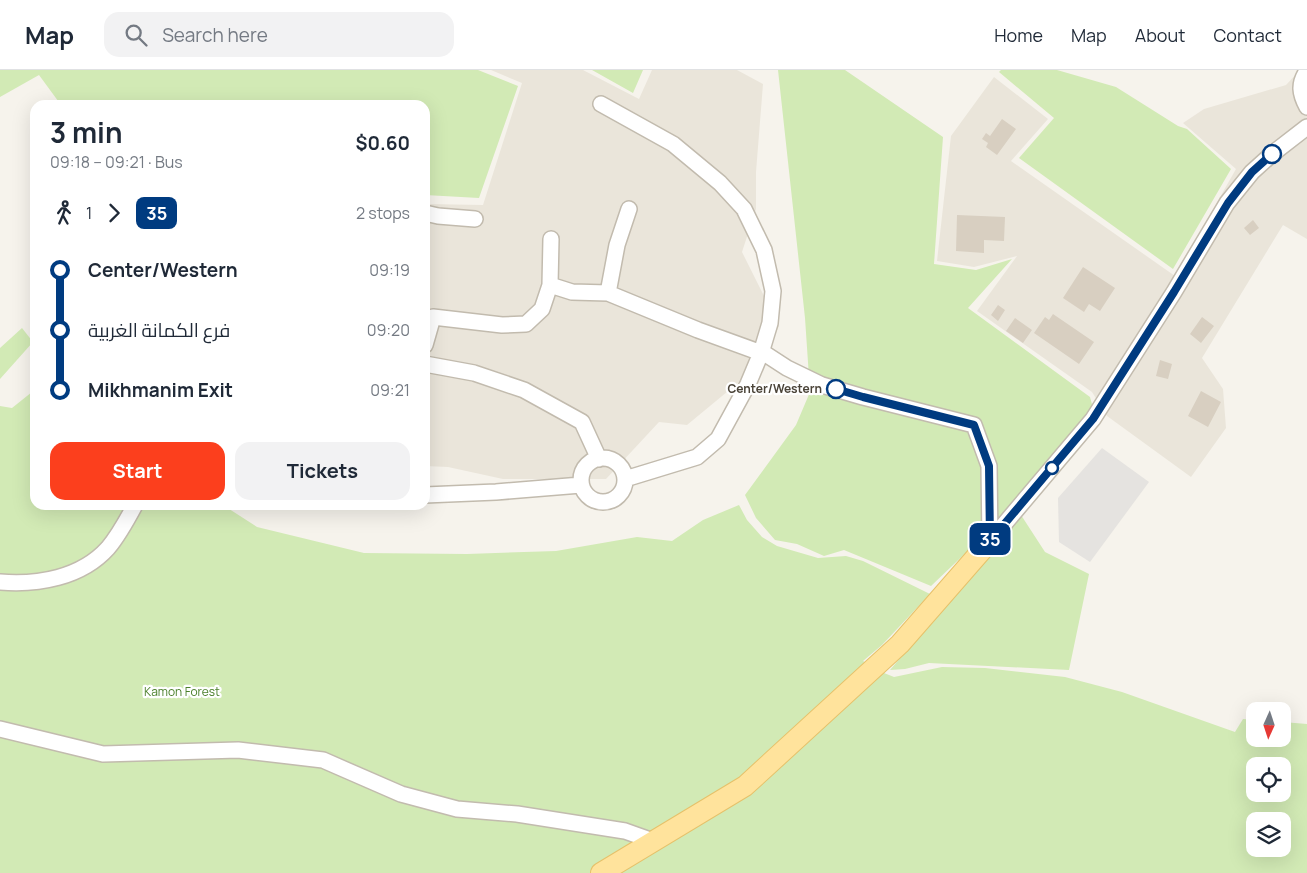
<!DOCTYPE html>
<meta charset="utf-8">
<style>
body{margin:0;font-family:Manrope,Cairo,sans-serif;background:#f2f2f3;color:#1f2937;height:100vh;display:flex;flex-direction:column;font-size:19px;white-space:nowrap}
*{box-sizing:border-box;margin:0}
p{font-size:16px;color:#747a83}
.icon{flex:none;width:28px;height:28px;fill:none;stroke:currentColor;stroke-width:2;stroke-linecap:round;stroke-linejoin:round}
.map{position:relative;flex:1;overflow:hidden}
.details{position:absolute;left:30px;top:30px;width:400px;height:410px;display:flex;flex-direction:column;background:#fff;border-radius:15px;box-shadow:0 5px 20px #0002}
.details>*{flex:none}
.badge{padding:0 10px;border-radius:8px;font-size:18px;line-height:32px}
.needle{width:32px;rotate:183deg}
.buttons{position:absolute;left:1246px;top:632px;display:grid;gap:10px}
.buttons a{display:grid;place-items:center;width:45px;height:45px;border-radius:10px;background:#fff;box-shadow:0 5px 20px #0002;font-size:25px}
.map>.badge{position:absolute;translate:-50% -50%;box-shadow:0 0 0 2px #fff}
.legs{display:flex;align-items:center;gap:8px;height:55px;padding:0 20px;font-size:16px}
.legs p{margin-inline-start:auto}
.overview{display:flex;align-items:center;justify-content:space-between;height:85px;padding:0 20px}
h1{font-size:28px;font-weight:700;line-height:38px}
.action{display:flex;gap:10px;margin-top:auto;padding:10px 20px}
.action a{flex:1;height:58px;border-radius:15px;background:#fc3f1d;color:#fff;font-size:20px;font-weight:700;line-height:58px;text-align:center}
.action a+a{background:#f2f2f3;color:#1f2937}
ul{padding:0 20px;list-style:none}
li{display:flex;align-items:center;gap:18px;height:60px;font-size:19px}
li i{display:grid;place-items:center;width:8px;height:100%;margin:0 6px;background:currentColor}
li i::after{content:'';width:12px;height:12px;margin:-6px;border:4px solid;border-radius:50%;background:#fff}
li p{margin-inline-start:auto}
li:first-child i{background:linear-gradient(#0000 50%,currentColor 0)}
li:last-child i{background:linear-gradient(currentColor 50%,#0000 0)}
header{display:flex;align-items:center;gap:30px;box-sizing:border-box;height:70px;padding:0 25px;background:#fff;border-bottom:1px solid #e0e1e3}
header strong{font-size:24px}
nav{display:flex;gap:28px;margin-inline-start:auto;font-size:18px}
.search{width:350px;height:45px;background:#f2f2f3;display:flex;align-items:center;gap:12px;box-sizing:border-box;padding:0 18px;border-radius:15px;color:#747a83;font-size:19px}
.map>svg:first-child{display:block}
.residential{fill:#eae5da}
.green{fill:#d2eab5;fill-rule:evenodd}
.parking{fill:#e5e3e0}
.building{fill:#d8cfc1}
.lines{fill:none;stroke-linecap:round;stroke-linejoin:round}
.minor-casing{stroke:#c2bbae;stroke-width:18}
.major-casing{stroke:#e6c16a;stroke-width:22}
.minor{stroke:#fff;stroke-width:15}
.major{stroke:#ffe39c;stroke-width:20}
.line-1-casing{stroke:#fff;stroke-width:11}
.line-1{stroke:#003b80;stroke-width:8}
.stop-1-dot{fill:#fff;stroke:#003b80;stroke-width:2.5}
.labels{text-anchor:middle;stroke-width:4.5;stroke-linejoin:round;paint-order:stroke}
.stop-label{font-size:12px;font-weight:bold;fill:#4b4439;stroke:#fff;text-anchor:end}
.park-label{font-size:12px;fill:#4a7f2a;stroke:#fff}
</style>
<header>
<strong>Map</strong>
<div class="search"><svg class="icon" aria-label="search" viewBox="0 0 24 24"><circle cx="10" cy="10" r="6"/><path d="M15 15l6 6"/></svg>Search here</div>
<nav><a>Home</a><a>Map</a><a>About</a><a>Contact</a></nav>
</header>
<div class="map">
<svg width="1307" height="803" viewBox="0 0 1307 803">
<rect width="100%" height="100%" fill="#f6f3ec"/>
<path class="residential" d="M491 0H583L639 29 652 0H737L763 14 756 102V139L742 182 779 256 762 293 687 355 659 352 606 409H503L448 397 425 396V134L483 135 522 13Z
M1300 0H1307V169L1283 155 1202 288 1223 319 1226 358 1191 407 1107 346 1092 322 977 241 1017 186 974 197 937 191 951 66 994 7 1048 49 1011 91 1175 206 1236 99 1183 53 1204 39 1286 15Z"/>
<path class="green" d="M0 0H478L518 16 479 128 425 125V35H61L39 5 0 27Z
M592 0H643L633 23Z
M778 0H845L943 67 934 194 976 200 1012 189 968 238 1090 327 1093 338 996 454 931 516 844 480 824 486 797 474 775 470 756 448 745 425 796 355 810 322 805 248Z
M1001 0H1057L1116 17 1178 56 1187 59 1231 99 1173 199 1019 88 1054 48 999 2Z
M22 258 33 272 0 309V278Z
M35 308V435H223L257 457 364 483 467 484 556 481 637 467 672 471 703 450 739 435 747 450 762 467 777 476 818 488 846 486 863 491 930 524 882 575 863 591 884 603 894 607 942 597 985 598 1065 607 1122 622 1235 662 1243 649 1255 650V669H1282L1283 652 1307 654V803H0V336L12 338 32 322ZM1255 696H1282V724H1255ZM1255 751H1282V779H1255Z
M1021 445 1045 482 1089 504 1069 600 929 593 905 599 890 600Z"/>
<path class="parking" d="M1102 378 1149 412 1090 492 1059 472 1058 428Z"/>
<path class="building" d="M1002 49 1016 59 997 85 986 77 988 73 982 69 986 63 990 66Z
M957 145 1005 147 1004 171 984 170V183L956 181Z
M1253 150 1259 158 1250 165 1244 158Z
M1083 197 1115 218 1100 241 1089 234 1084 242 1063 228Z
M998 235 1005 240 998 251 991 245Z
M1053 244 1094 272 1079 294 1034 263 1045 247 1049 250Z
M1202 247 1214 256 1201 273 1190 264Z
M1015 248 1032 260 1023 273 1006 261Z
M1160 290 1172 294 1168 309 1156 306Z
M1201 321 1221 332 1208 357 1188 346Z"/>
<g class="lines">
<g class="minor-casing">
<path id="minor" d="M1307 1C1298 14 1300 24 1307 37
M601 34 673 74 720 113 744 139 764 180 773 221 770 253 761 283 748 314 718 369 697 387 625 409
M425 143 438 146 475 149
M551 169 550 215 572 222 608 223 698 260 767 285 787 298 822 315 863 327 974 355 989 396 990 471
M608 223 617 175 629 139
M425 275 433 247 502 255 526 254 542 239 550 215
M425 294 474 303 524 320 582 352 599 389
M581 410a22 22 0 1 1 44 0a22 22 0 1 1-44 0Z
M425 425 496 422 581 415
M990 471 1093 349 1174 222 1227 133 1252 102 1272 84 1307 57
M0 512C38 515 81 508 108 478 119 465 127 450 135 435
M0 659 103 684 238 680 323 690 401 724 457 739 517 744 625 761 653 771"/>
</g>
<g class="major-casing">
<path id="major" d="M601 803 745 716 900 574 990 471"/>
</g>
<use href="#minor" class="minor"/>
<use href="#major" class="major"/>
</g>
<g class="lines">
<g class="line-1-casing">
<path id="line-1" d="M836 319 863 327 974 355 989 396 990 471 1093 349 1174 222 1228 133 1252 102 1272 84"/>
</g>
<use href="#line-1" class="line-1"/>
</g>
<g class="stop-1-dot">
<circle cx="1272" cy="84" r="9"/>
<circle cx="836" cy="319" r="9"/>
<circle cx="1052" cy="398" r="6"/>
</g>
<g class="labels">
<g class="stop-label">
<text x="822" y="323">Center/Western</text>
</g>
<g class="park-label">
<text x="182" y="626">Kamon Forest</text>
</g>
</g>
</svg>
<div class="buttons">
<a><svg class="needle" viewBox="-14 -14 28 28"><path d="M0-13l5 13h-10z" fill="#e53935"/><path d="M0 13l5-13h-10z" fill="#747a83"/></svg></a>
<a><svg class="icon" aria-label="locate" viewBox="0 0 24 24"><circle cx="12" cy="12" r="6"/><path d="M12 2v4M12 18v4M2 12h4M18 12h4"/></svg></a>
<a><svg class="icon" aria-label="layers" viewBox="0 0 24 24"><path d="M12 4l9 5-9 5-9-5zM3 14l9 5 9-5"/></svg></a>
</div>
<b class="badge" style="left:990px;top:469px;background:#003b80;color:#fff">35</b>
<section class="details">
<div class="overview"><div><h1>3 min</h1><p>09:18 – 09:21 · Bus</p></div><b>$0.60</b></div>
<div class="legs"><svg class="icon" aria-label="walk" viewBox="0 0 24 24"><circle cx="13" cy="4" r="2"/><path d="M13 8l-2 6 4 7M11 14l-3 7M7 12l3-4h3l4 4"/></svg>1<svg class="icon" aria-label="forward" viewBox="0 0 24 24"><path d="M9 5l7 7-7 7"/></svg><b class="badge" style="background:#003b80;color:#fff">35</b><p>2 stops</p></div>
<ul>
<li><i style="color:#003b80"></i><b>Center/Western</b><p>09:19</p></li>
<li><i style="color:#003b80"></i><span>فرع الكمانة الغربية</span><p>09:20</p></li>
<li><i style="color:#003b80"></i><b>Mikhmanim Exit</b><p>09:21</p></li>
</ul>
<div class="action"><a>Start</a><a>Tickets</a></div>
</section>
</div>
